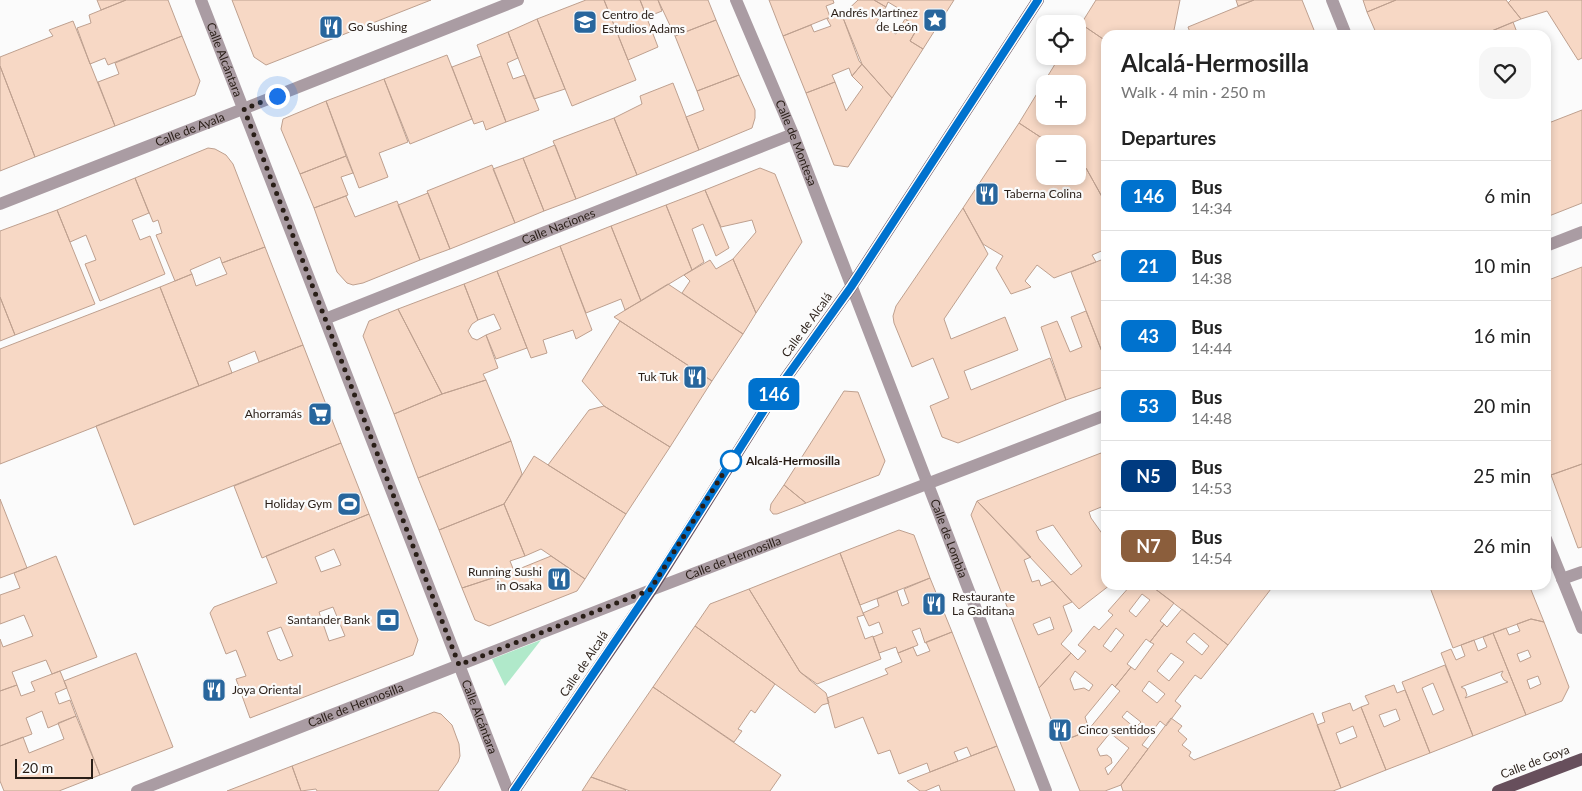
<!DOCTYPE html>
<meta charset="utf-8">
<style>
body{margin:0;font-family:Lato,sans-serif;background:#f6f6f6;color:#222;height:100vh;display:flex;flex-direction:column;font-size:19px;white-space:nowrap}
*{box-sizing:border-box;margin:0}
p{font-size:16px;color:#767676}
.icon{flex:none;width:28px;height:28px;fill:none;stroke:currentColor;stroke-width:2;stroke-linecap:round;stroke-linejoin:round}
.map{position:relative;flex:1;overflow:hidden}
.side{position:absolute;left:1101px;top:30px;width:450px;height:560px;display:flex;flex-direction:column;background:#fff;border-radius:15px;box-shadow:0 2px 8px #0003}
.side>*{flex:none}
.badge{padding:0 10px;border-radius:8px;font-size:18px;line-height:32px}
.tools{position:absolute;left:1036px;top:15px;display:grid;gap:10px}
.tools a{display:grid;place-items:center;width:50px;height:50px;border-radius:10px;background:#fff;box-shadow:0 2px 8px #0003;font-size:25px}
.scale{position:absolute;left:15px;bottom:12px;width:78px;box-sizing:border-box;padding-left:5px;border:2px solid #291e17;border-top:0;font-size:14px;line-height:18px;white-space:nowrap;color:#291e17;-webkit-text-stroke:4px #fbfbfb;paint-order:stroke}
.you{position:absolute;width:25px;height:25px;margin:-12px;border:4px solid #fff;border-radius:50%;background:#1a73e8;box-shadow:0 0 0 8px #1a73e833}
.map>.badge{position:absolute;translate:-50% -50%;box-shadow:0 0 0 2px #fff}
h2{padding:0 20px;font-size:19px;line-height:45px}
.round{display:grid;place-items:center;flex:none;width:52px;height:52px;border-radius:15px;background:#f6f6f6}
.overview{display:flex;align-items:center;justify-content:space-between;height:85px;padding:0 20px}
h1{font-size:24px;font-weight:700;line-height:38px}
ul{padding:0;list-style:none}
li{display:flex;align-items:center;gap:15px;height:70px;padding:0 20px;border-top:1px solid #e0e0e0}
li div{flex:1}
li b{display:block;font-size:19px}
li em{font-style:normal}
li .badge{min-width:55px;font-weight:700;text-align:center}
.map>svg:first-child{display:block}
.green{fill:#b0e9ca}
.building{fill:#f7d8c5;stroke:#bea08f;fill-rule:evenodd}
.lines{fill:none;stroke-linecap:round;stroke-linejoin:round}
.street{stroke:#aa9ca3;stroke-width:12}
.primary{stroke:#674f5c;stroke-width:12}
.line-casing{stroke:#fff;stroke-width:11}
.line{stroke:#0072ce;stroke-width:8}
.walk{stroke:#291e17;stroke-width:5;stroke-dasharray:0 9}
.stop-dot{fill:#fff;stroke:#0072ce;stroke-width:2.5}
.labels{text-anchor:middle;stroke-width:4.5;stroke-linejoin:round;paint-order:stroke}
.poi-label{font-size:12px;fill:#291e17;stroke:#fbfbfb;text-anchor:end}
.street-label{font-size:12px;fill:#291e17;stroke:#fbfbfb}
.stop-label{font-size:12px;font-weight:bold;fill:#291e17;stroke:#fbfbfb;text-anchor:start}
</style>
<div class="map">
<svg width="1582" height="791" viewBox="0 0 1582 791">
<rect width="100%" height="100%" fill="#fbfbfb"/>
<path class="green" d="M541 640 505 686 492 659Z"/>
<path class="building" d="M97 0H126L101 10Z
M126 0H168L182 36 108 65 105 58 90 64 77 28 91 23 89 15Z
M232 0H431L266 65 254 57Z
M586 0H604L636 80 572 106 537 19Z
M604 0H640L658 47 628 60Z
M640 0H658L662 11 647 17Z
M658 0H708L716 20 675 36Z
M769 0H833L834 3 826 6 830 17 783 36Z
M858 0H874L886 7 876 23 896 34 905 19 918 27 910 41 923 49 892 98 859 61 842 15Z
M874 0H954L923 49 910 41 918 27 905 19 908 14 888 2 886 7Z
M1096 0H1180L1173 35H1106V41L1081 24Z
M1236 0H1254L1238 6Z
M1254 0H1302L1316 35H1191L1188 27Z
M1363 0H1396L1367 12Z
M1396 0H1506L1521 19 1482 35H1377L1367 12Z
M1511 0H1582V58L1578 60 1547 11 1521 19 1508 3Z
M841 13 862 64 852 76 849 68 832 75 835 82 806 93 783 36 811 25 814 32 831 26 827 19Z
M537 19 565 89 534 99 508 32Z
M716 20 739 75 697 91 675 36Z
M73 21 115 126 35 157 0 66V57L53 36 49 30Z
M1513 22 1518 35H1482Z
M1081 24 1106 41V204L1086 168 1078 161V144H1051L1019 123 1060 56H1078V29ZM1045 84H1078V116H1045Z
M508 32 518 58 507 63 513 79 525 75 539 110 506 122 477 45Z
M182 36 200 81 195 95 115 126 98 82 119 74 115 63Z
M447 55 472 119 410 144 384 79Z
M481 56 506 122 486 130 483 121 474 124 452 67Z
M862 64 892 98 848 167 834 165 806 93 835 82 846 111 863 87 852 76Z
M0 66 35 157 0 171Z
M739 75 755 110V118L752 128 699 150 686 117 704 110 697 91Z
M384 79 408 142 379 153 388 177 359 188 326 101Z
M673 83 699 150 637 175 614 118 642 104 640 96Z
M326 101 346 156 300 174 281 129 283 119Z
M1582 110V203L1549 216 1546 209V124Z
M614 118 637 175 576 199 553 141Z
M1019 123 1051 144H1045V176H1078V161L1086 168 1106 204V249L1092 255 1096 262 1054 278 1037 265 1025 281 1031 287 1011 294 996 268 1003 256 983 244 963 208Z
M555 145 576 199 544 211 523 158Z
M208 148 215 149 226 155 233 164 265 247 222 263 220 257 190 270 192 274 175 281 156 235 162 233 158 220 153 222 135 178Z
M346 156 353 173 341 177 348 195 314 208 300 174Z
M523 158 544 211 515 223 493 169Z
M492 165 515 223 450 249 427 191Z
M760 168 775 174 802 242 756 313 733 259 756 232 752 220 721 227 705 190Z
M135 178 149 213 132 220 140 240 150 236 165 274 100 301 85 264 96 260 86 235 70 242 57 210Z
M705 190 729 248 716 256 703 224 692 229 704 262 692 270 666 205Z
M428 193 450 249 420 260 398 205Z
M346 196 355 217 397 201 420 260 363 283 353 285 347 283 337 272 314 208Z
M666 205 692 270 641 301 611 226Z
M963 208 988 254 944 319 951 339 1005 317 1018 350 964 371 971 390 1050 358 1066 400 958 443 942 437 930 406 949 398 933 358 912 367 894 323 893 316 896 306Z
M57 210 95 304 15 335 0 297V231Z
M611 226 641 301 625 310 621 299 586 313 560 246Z
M560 246 592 330 576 339 573 330 543 340 547 353 531 358 497 271Z
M265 247 303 345 259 362 255 351 228 362 232 373 199 386 160 287 192 274 196 286 227 274 222 263Z
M1106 258V362L1071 272Z
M733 259 756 313 743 334 682 293 690 281 684 275 710 260 716 269Z
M1582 267V464L1551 475 1546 463V281Z
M497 271 527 348 496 359 486 335 501 329 494 314 478 320 464 284Z
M464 284 478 320 472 324 468 331 472 338 477 340 486 335 498 368 483 374 486 380 442 394 398 309Z
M668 284 743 334 712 381 614 317Z
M160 287 199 386 0 464V349Z
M0 297 15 335 0 341Z
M398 309 442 394 394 414 363 336 369 321Z
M1086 311 1106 362V386L1066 400 1041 327 1057 321 1070 352 1082 347 1071 317Z
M620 321 712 381 670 447 604 406 582 381Z
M303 345 341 443 134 525 96 426Z
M486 380 511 441 418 478 394 414 442 394Z
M844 391 858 392 885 461 879 475 806 503 784 485Z
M604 406 670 447 626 514 548 465 589 410Z
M511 441 522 474 504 504 439 530 418 478Z
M341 443 369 514 262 558 234 486Z
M1101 453 1106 463V505L1089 512 1091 518 1106 539V585H1110L1079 609 977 501ZM1053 525 1082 566 1071 575 1039 539 1036 531Z
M534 456 626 514 585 579 541 549 525 556 504 504Z
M1582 464V547L1578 548 1551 475Z
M784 485 806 503 777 514H773L770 510 771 504Z
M0 499 27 568 0 578Z
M977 501 1031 557 1024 560 1032 582 1039 580 1041 586 1053 581 1072 602 1063 606 1072 631 1061 644 1071 653 1039 688 971 515ZM1050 617 1054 629 1038 635 1033 624Z
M504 504 525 556 510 561 514 571 462 588 439 530Z
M369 514 418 640 413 655 250 718 236 679 246 676 236 650 226 654 210 613 214 607 277 583 266 556ZM334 549 341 565 321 572 315 557ZM333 607 345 636 329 641 319 612ZM281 627 293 656 280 661 279 659 278 660 267 632Z
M899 530 914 535 930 578 860 605 840 553Z
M840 553 863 613 864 615 857 617 865 639 873 636 881 659 817 684 800 672 749 589Z
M56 556 97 657 52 674 46 660 12 672 17 685 0 691V639L3 647 33 636 24 615 0 624V595L20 588 14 573Z
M551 556 585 579 577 591 489 626 475 620 462 588 514 571Z
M930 578 952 632 925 643 920 628 912 631 918 645 898 653 896 647 879 653 873 637 883 633 879 622 869 626 863 613 879 606 877 599 897 591 902 606 909 603 904 589Z
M1131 585H1150L1174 603 1160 621 1164 624 1150 642 1146 639 1127 664 1131 667 1115 687 1112 684 1085 717 1087 723 1078 735 1060 742 1039 688 1071 653 1078 660 1086 651 1078 645 1094 626 1099 630 1113 615 1108 611ZM1142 594 1150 600 1136 617 1129 611ZM1116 628 1124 635 1111 652 1103 646ZM1075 671 1093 685 1089 691 1084 688 1074 690 1070 679Z
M1150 585H1274L1228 645Z
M1429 585H1529L1544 622 1531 619 1453 648Z
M749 589 800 672 826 693 829 703 822 705 815 713 695 626 710 604Z
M1182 609 1228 645 1201 679 1195 675 1175 701 1181 706 1166 726 1160 721 1142 745 1148 749 1121 785 1105 791H1080L1060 742 1078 735 1087 723 1089 729 1120 691 1115 687 1131 667 1135 670 1154 644 1150 642 1164 624 1167 627ZM1194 633 1209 646 1202 655 1186 642ZM1171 653 1184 662 1169 681 1157 671ZM1149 681 1165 694 1157 703 1142 691ZM1127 711 1141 722 1135 728 1122 717ZM1110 733 1129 748 1108 775 1105 768 1112 763 1111 758 1107 755 1100 756 1097 749Z
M1531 619 1544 622 1569 687 1562 701 1526 715 1493 633 1506 628 1509 635 1520 631 1517 624ZM1528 650 1531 657 1520 662 1517 654ZM1538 676 1541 684 1530 689 1527 680Z
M695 626 775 684 755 713 751 710 738 729 742 731 734 742 653 687Z
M952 632 997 746 971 756 967 747 954 752 958 761 930 772 927 763 899 774 890 750 878 754 863 717 835 728 827 698 888 674 885 669 902 662 898 653 913 647 917 656 930 651 926 642Z
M1493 633 1526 715 1473 736 1441 653 1451 649 1456 660 1465 656 1461 645 1474 640 1478 651 1487 647 1483 637ZM1503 671 1501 675 1504 680 1508 682 1465 698 1467 695 1465 689 1461 687Z
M136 653 173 747 100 775 64 681Z
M1445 665 1473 736 1430 753 1402 682ZM1433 683 1444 710 1433 715 1422 688Z
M60 671 67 688 55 693 59 704 70 700 76 716 48 728 42 711 26 718 32 734 0 746V691L17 685 21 696 35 691 31 682Z
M1394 685 1397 693 1405 690 1430 753 1386 770 1361 707 1369 704 1365 696ZM1396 709 1400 720 1384 727 1379 715Z
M653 687 781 775 770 791H630L591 777Z
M1350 703 1353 711 1361 707 1386 770 1341 788 1317 725 1325 722 1322 713ZM1353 726 1357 737 1340 744 1336 733Z
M434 712 441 714 452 725 459 744 460 756 458 762 438 791H317L316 789 301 791 292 766Z
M1313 713 1341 788 1333 791H1123L1121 785 1171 718 1182 726 1178 731 1187 739 1182 745 1191 752 1189 756 1194 760Z
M76 716 100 775 59 791H4L0 781V746L23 737 29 753 64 739 58 723Z
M997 746 1015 791H941L939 785 925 791H920L907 781Z
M292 766 301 791H227Z
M591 777 626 790 625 791H582Z"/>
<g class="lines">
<g class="street">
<path id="s1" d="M201 0 508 791"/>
<path id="s2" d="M736 0 793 134 1046 791"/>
<path d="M1332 0 1346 35"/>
<path id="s3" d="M0 204 243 109 518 0"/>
<path d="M1546 246 1582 232"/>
<path id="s4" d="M325 319 793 134"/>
<path d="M1546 539 1582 628"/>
<path d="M1562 579 1582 572"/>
<path id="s5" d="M137 791 651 590 1106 415"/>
</g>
<path class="primary" d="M514 791 651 590 773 396 851 287 1038 0
M1498 791 1582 759"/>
</g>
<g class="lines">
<g class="line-casing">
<path id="line" d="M514 791 650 590 773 396 851 287 1038 0"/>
</g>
<use href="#line" class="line"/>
<path class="walk" d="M277 96 244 109 459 665 650 590 731 461"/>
</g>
<defs>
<g id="sight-square" transform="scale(1.25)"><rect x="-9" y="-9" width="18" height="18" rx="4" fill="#28669d" stroke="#fbfbfb"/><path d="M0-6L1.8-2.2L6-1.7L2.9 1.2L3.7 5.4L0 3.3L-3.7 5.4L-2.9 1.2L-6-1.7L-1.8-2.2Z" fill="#fff"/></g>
<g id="university-square" transform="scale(1.25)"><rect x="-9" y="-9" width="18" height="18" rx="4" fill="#28669d" stroke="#fbfbfb"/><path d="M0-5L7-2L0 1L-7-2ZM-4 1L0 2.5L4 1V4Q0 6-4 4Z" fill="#fff"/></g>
<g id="restaurant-square" transform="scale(1.25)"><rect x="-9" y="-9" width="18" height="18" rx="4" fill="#28669d" stroke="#fbfbfb"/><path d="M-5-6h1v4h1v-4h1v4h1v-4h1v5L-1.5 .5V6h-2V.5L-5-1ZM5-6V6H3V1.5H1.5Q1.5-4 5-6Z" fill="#fff"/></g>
<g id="supermarket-square" transform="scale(1.25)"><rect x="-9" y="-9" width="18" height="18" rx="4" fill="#28669d" stroke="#fbfbfb"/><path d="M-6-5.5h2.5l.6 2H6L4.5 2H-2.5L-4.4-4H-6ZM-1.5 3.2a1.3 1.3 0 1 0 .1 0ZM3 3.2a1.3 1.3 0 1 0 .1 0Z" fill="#fff"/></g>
<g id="stadium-square" transform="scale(1.25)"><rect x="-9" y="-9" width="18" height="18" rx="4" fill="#28669d" stroke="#fbfbfb"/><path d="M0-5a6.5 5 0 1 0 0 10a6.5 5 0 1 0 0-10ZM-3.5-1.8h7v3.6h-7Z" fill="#fff"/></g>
<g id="bank-square" transform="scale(1.25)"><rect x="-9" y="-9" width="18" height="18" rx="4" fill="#28669d" stroke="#fbfbfb"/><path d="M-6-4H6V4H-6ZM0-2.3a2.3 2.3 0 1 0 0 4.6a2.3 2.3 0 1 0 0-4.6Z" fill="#fff"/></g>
</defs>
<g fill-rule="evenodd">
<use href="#sight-square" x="935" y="20"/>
<use href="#university-square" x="585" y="22"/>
<use href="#restaurant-square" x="331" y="27"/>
<use href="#restaurant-square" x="987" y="194"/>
<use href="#restaurant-square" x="695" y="377"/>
<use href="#supermarket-square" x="320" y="414"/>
<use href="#stadium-square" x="349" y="504"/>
<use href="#restaurant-square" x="559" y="579"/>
<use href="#restaurant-square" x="934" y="604"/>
<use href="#bank-square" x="388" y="620"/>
<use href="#restaurant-square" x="214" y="690"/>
<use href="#restaurant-square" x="1060" y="730"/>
</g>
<circle class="stop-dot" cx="731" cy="461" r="10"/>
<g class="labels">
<g class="poi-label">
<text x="918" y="17">Andrés Martínez<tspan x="918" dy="14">de León</tspan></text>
<text x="602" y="19" text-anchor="start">Centro de<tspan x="602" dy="14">Estudios Adams</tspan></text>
<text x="348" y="31" text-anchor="start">Go Sushing</text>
<text x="1004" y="198" text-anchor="start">Taberna Colina</text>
<text x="678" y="381">Tuk Tuk</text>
<text x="302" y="418">Ahorramás</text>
<text x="332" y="508">Holiday Gym</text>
<text x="542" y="576">Running Sushi<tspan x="542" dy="14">in Osaka</tspan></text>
<text x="952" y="601" text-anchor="start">Restaurante<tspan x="952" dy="14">La Gaditana</tspan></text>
<text x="370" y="624">Santander Bank</text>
<text x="232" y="694" text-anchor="start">Joya Oriental</text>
<text x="1078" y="734" text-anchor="start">Cinco sentidos</text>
</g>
<g class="street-label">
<text dy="4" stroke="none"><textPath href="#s1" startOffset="64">Calle Alcántara</textPath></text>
<text dy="4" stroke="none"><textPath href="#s3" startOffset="204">Calle de Ayala</textPath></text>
<text dy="4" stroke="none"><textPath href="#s2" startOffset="155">Calle de Montesa</textPath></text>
<text dy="4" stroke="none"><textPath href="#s4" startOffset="251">Calle Naciones</textPath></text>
<text transform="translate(807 325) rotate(-54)" y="4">Calle de Alcalá</text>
<text dy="4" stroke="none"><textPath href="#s2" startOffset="579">Calle de Lombia</textPath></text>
<text dy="4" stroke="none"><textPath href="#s5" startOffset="640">Calle de Hermosilla</textPath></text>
<text transform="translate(584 664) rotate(-56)" y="4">Calle de Alcalá</text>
<text dy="4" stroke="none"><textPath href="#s5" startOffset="235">Calle de Hermosilla</textPath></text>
<text dy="4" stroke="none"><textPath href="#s1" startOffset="769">Calle Alcántara</textPath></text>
<text transform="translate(1535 762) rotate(-21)" y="4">Calle de Goya</text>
</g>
<g class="stop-label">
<text x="746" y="465">Alcalá-Hermosilla</text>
</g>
</g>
</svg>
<div class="tools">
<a><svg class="icon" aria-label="locate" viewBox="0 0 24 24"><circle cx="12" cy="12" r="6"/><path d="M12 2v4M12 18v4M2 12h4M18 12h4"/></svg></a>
<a>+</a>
<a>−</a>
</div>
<div class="scale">20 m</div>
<div class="you" style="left:277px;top:96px"></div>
<b class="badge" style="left:774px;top:394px;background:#0072ce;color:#fff">146</b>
<section class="side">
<div class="overview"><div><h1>Alcalá-Hermosilla</h1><p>Walk · 4 min · 250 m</p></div><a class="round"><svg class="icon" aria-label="heart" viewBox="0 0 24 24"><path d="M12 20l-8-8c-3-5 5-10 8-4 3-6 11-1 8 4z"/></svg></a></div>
<h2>Departures</h2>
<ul>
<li><span class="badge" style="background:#0072ce;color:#fff">146</span><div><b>Bus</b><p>14:34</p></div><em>6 min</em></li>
<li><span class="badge" style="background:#0072ce;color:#fff">21</span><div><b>Bus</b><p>14:38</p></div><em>10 min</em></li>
<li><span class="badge" style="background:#0072ce;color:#fff">43</span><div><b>Bus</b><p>14:44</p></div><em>16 min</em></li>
<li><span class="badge" style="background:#0072ce;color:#fff">53</span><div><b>Bus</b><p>14:48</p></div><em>20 min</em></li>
<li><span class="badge" style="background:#003b80;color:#fff">N5</span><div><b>Bus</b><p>14:53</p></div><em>25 min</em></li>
<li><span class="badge" style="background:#8b5e3c;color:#fff">N7</span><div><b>Bus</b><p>14:54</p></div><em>26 min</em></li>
</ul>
</section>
</div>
